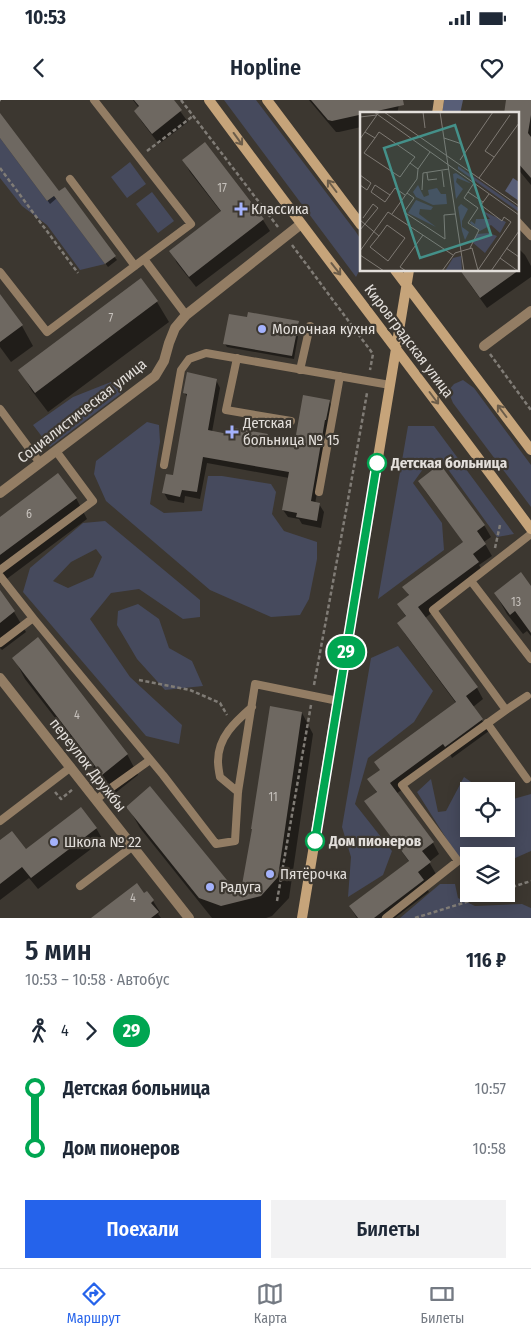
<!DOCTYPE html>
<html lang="ru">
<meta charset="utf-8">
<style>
body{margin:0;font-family:"Fira Sans Condensed",sans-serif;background:#f2f2f3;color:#1f2937;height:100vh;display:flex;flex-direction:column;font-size:19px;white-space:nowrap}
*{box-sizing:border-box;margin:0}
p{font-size:16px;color:#747a83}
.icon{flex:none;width:28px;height:28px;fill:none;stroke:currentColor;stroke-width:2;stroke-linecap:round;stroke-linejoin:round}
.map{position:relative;height:818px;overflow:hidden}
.panel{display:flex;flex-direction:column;background:#fff;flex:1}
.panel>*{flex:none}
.badge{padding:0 10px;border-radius:16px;font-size:18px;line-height:32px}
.fabs{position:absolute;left:460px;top:682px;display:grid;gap:10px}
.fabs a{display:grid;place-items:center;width:55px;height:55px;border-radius:0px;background:#fff;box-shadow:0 2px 12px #0003;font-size:25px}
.map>.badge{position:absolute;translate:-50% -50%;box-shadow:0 0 0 2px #fff}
.legs{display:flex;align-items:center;gap:8px;height:55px;padding:0 25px;font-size:16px}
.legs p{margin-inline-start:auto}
.summary{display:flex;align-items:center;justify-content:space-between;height:85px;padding:0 25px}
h1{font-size:28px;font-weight:600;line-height:38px}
.button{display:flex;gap:10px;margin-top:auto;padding:10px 25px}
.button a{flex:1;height:58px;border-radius:0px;background:#2563eb;color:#fff;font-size:20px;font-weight:600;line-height:58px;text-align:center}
.button a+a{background:#f2f2f3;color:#1f2937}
ul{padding:0 25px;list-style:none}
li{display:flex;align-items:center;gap:18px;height:60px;font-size:19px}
li i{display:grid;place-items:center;width:8px;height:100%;margin:0 6px;background:currentColor}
li i::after{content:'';width:12px;height:12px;margin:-6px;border:4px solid;border-radius:50%;background:#fff}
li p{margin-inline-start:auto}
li:first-child i{background:linear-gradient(#0000 50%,currentColor 0)}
li:last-child i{background:linear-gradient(currentColor 50%,#0000 0)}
.status{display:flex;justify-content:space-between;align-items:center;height:35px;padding:0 25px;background:#fff;direction:ltr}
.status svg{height:14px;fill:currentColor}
header{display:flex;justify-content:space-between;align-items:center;height:65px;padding:0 25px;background:#fff;font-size:22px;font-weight:600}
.tabs{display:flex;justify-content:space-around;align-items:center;height:70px;border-top:1px solid #e0e1e3;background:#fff;font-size:14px;color:#747a83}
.tabs a{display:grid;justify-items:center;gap:2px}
.tabs .on{color:#2563eb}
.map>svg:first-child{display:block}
.green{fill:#464a5d;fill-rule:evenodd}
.forest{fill:#585e77}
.shadow{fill:#0007}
.building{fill:#6e6861}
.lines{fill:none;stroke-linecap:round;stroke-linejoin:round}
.path{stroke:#807c76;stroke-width:2.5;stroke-dasharray:4 2.5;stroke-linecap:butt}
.lane{stroke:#937d64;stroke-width:8}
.street{stroke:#937d64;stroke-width:10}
.secondary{stroke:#c6a47a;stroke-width:10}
.oneway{stroke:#6c5d4a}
.line-1-casing{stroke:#fff;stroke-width:11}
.line-1{stroke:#00a651;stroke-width:8}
.poi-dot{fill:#a4b2fc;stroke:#3c3730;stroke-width:2}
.stop-1-dot{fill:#fff;stroke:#00a651;stroke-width:2.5}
.labels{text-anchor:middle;stroke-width:4.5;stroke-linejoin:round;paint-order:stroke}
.number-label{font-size:12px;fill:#c6c1bc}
.poi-label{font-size:15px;fill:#e3dfdb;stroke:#3c3730;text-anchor:start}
.street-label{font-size:15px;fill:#e3dfdb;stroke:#3c3730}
.stop-label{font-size:15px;font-weight:bold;fill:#e3dfdb;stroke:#3c3730;text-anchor:start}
.inset-road{fill:none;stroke:#7f7a74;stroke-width:1}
.view{fill:#449089;fill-opacity:0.15;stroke:#449089;stroke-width:2.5}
.inset-edge{fill:none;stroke:#e3dfdb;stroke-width:2.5}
</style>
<div class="status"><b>10:53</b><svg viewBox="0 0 49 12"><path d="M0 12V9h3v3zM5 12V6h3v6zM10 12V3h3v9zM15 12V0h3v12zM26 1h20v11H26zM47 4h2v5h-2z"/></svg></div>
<header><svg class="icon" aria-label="back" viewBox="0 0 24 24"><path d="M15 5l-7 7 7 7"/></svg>Hopline<svg class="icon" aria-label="heart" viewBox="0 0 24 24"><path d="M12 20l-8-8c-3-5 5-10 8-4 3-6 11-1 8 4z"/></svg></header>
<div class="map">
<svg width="531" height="818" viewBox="0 0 531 818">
<rect width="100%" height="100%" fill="#3c3730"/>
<path class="green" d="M224 0H256L356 132 361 140V167L356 177Z
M0 38 47 101 54 96 105 164 80 170 47 125 22 106 0 78Z
M130 62 146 84 127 98 111 77Z
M152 92 174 121 158 133 136 104Z
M116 280 123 292 50 347 33 325 73 297Z
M463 280 474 288 531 365V407L453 303 448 291 454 284Z
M147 322 159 325 160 342 150 404 164 413 202 411 208 376H222L271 384 276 392 272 414 284 431 317 442V459L309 499 300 515 271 517 210 490 106 401 94 374 96 361Z
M408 326H434L514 434 497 437 442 361 428 362 413 383 442 423 444 450 378 499Z
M105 421 200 500V517L183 519 139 489 111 493 90 519 130 577 182 625 179 644 146 636 23 492 30 468 83 423ZM96 449 102 457 93 477 68 488 53 481 71 462Z
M138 504 159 519 169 548 192 561 203 586 165 590 137 559 117 525 118 511Z
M398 546 433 591 414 622 368 658 355 704 392 751 383 775 348 797 351 757 342 727 371 558Z
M464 677 484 691H469V729H506V701L531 694V751L513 759 508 772H506V756H469L468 773 417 692 431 679 438 712 446 711Z
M440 784H455L458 798 475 806 522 804 531 808V818H400Z"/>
<path class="forest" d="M444 0H463L460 14H442Z"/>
<path class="shadow" d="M133 0H172L188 22 159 44 142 22 135 11 139 8Z
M309 0H400L397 14H361V27L339 32H336Z
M507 0H531V85L517 68V14Z
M0 15 58 93 117 160 108 167 57 98 50 104 0 36Z
M205 44 263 120 270 131 196 187 177 163 171 151 222 113 190 72 184 61Z
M517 147 525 155 531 166V177L487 208 471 186 464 174 465 170H517Z
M141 180 157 202 169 222 48 312 32 291 20 270Z
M0 196 22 226 33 246 11 262 0 247Z
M248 219 298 222 300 225 294 259 227 247 225 244Z
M216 280 220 288 212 332 234 336 268 335 272 343 295 347 329 301 333 308 329 327 315 404H319L324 412 321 428 302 424 299 419 288 417 283 410 289 378 207 363 200 399 185 396 184 403 168 400 164 393 174 377 188 299 185 293Z
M419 381 484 425 491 437 484 442 492 456 479 465 484 474 425 518 477 588 483 599 473 607 489 631 452 658 450 654 396 694 433 743 439 754 429 762 436 774 424 783 429 792 395 818H357L350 807 410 763 373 712 366 701 377 693 369 679 380 671 456 603 405 534 399 523 406 517 398 504 409 496 404 487 464 443 426 392Z
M76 398 87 419 0 484V418Z
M531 488V536L527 531 523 534 507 514 495 493Z
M0 493 14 512 26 532 2 550 0 548Z
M14 558 127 654 138 675 114 694 25 579Z
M302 613 313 634 289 798 272 816 266 818H212L140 728 128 707 241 799Z
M96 728 103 740 38 789 29 778 0 800V741L26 750Z
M137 785 144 795 147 793 153 801 160 812 158 814 161 818H93Z
M482 794H495L487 800Z"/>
<path class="building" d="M134 0H174L182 10 152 34 134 11 139 6Z
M311 0H403L404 5 332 21 328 20Z
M506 0H531V15L528 33 531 37V78L517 62V14H504Z
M0 13 59 91 65 87 116 156 105 164 54 96 47 101 0 38Z
M205 42 264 119 189 177 169 151 221 111 182 60Z
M460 170H519L480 198Z
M141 178 158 201 35 293 18 270Z
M0 194 23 225 0 242Z
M248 212 299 221 292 256 223 244 229 214 247 217Z
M187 272 217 279 208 330 233 335 234 328 268 334 267 341 294 346 303 295 330 300 326 320H325L311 401 320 403 317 421 296 417 297 413 282 410 289 372 203 357 197 392 182 390 180 397 162 393 166 374 173 375 187 294 183 293Z
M440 364 485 425 477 431 486 444 473 454 479 462 418 507 478 587 466 596 483 619 445 647 443 644 390 683 434 742 422 751 431 762 418 772 424 780 374 818H358L349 806 409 761 364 701 377 692 367 679 380 670 374 662 456 602 397 523 406 516 397 504 409 495 402 487 463 442 418 381Z
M58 373 77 398 0 455V417Z
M521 472 531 486V533L515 511 510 515 494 493Z
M0 490 15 511 0 523Z
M38 537 128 654 102 675 12 558Z
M270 606 302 612 278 777 261 796 221 806 199 798 126 707 150 686 240 796 252 729H251Z
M81 707 97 728 31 778 22 767 0 784V740L12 731 26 749Z
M137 783 144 793 147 791 154 800 151 803 159 812 151 818H91Z"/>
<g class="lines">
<path class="path" d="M0 0H1
M181 0 278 127
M147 51 193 16
M0 68 78 173
M292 145 373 254 370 270
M490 254 531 310
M495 448 500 425
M139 580 190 590 220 603 227 615
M314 585C332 488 350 390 367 293
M55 692 61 699 73 689
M506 789 531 781
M277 801 311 605
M415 818 492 794"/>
<path class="lane" d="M94 0 191 124 144 159
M70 79 135 166
M517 121 531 136
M0 172 47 232 144 159 186 215
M237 258 226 310 291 321
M300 270 310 226
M0 309 40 363
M164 365 181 270 189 259 206 253 390 285
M319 392 340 276
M0 470 93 401 56 351
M0 476 33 518 163 675 216 744 235 741 238 692 255 584 338 601
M471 481 531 559
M0 543 33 518
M506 610 527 596
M487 623 527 679
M238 692 220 677C219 672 218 666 218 661 218 637 235 622 252 607
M96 700 108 690 150 660
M0 721 71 667
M80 786 133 746
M386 818 458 761 402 685 506 610 433 510 531 434"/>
<path class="street" d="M484 246 531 211
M0 393 155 276 164 261 169 243 175 228 186 215 301 124
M0 578 189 818"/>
<path class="secondary" d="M209 0C315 144 425 285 531 429
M267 0 361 125
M437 14 439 0
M395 170 531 350
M302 818 409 170"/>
</g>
<defs><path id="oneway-shaft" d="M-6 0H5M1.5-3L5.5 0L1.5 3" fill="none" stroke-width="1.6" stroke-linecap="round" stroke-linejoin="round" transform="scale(1.25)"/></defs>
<g class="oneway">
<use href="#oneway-shaft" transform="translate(238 39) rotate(54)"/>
<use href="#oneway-shaft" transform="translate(332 86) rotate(-127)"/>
<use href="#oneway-shaft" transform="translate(336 169) rotate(52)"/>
<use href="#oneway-shaft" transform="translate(434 298) rotate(53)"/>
<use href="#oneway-shaft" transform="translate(502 311) rotate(-127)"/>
</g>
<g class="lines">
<g class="line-1-casing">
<path id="line-1" d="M315 741 377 363"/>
</g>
<use href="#line-1" class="line-1"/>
</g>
<g class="poi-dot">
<path d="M238.5 101.5h5v5h5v5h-5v5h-5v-5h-5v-5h5z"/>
<circle cx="262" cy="229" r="5"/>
<path d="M229.5 324.5h5v5h5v5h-5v5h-5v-5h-5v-5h5z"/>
<circle cx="54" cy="742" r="5"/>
<circle cx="270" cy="774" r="5"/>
<circle cx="210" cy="787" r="5"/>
</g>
<g class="stop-1-dot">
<circle cx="377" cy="363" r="9"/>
<circle cx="315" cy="741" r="9"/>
</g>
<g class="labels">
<g class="number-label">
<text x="222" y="92">17</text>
<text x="111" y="222">7</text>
<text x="29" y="418">6</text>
<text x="516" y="506">13</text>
<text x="77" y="619">4</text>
<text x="273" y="701">11</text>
<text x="133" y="802">4</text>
</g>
<g class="poi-label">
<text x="251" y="114">Классика</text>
<text x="272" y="234">Молочная кухня</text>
<text x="243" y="328">Детская<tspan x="243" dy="17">больница № 15</tspan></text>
<text x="64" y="747">Школа № 22</text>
<text x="280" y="779">Пятёрочка</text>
<text x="220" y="792">Радуга</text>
</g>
<g class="street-label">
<text transform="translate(409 241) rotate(53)" y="5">Кировградская улица</text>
<text transform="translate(82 311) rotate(-38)" y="5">Социалистическая улица</text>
<text transform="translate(88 665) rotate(52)" y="5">переулок Дружбы</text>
</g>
<g class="stop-label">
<text x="391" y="368">Детская больница</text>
<text x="329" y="746">Дом пионеров</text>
</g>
</g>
<g transform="translate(360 12)">
<rect width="159" height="159" fill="#3c3730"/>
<path d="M98 54 159 96V100L98 57ZM96 61 112 72 97 66 96 70 103 77 96 87 93 62ZM58 73 64 85 69 83 68 78 77 76 81 82H86L87 92 73 93 56 85 53 80ZM56 88 73 95 71 98 60 97 59 102 76 115 48 101ZM101 92 108 97 102 109V115L109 120 105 128 102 119 98 95ZM123 99 146 110 140 121 131 113 120 119 110 111 111 109 115 112 116 107H130ZM129 121 137 124 125 141 112 130 117 122ZM101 144 102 159H85L93 146Z" fill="#464a5d"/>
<path d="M153 66 159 70V89L145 79Z" fill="#585e77"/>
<path class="inset-road" d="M14 0 159 103M24 0 159 94M63 0 65 16M80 0 104 159M0 5 17 3M5 20 15 26 4 41 40 65 50 51 58 57M15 26 19 20 55 45 50 51M84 26 102 32M0 27 19 0M134 45 125 39 150 3M100 48 133 0M82 59 84 75M67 61 68 68 77 67M0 63 11 71 7 78 0 73M119 66 159 11M62 78 63 61 89 57M108 80 123 90M47 81 54 86 44 100 85 127 84 103 95 102M30 83 15 73 11 80 25 90 35 76 45 83M32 102 57 67 58 57 70 40M0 108 19 124 27 113 45 126 28 149 10 135 19 124M0 118 18 96 13 92 3 106M110 136 119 118 108 111 118 96 104 86 114 71M146 136 159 145M0 139 28 100 93 143M0 143 24 159M140 146 158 159M46 159 40 155 63 123M82 159 95 141 112 136 118 158 151 110 144 105 142 109 121 93 129 82M131 159 159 119"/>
<path class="view" d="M95 13 131 123 60 146 24 36Z"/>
<rect width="159" height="159" class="inset-edge"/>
</g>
</svg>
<div class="fabs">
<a><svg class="icon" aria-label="locate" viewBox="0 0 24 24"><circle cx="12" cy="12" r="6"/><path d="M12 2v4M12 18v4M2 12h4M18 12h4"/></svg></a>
<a><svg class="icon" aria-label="layers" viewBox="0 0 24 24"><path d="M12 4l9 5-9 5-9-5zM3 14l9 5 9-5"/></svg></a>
</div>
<b class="badge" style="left:346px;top:552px;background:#00a651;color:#fff">29</b>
</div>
<section class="panel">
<div class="summary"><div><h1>5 мин</h1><p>10:53 – 10:58 · Автобус</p></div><b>116 ₽</b></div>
<div class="legs"><svg class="icon" aria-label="walk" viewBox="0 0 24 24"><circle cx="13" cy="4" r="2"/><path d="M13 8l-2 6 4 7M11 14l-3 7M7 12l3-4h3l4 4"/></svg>4<svg class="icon" aria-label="forward" viewBox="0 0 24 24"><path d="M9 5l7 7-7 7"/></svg><b class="badge" style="background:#00a651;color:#fff">29</b></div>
<ul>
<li><i style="color:#00a651"></i><b>Детская больница</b><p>10:57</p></li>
<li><i style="color:#00a651"></i><b>Дом пионеров</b><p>10:58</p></li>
</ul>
<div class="button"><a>Поехали</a><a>Билеты</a></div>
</section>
<nav class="tabs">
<a class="on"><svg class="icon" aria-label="directions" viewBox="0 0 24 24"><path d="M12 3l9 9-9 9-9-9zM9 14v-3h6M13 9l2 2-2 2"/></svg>Маршрут</a>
<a><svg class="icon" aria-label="map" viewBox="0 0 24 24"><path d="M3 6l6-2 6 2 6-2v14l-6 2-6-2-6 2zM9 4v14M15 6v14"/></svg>Карта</a>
<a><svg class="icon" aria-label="tickets" viewBox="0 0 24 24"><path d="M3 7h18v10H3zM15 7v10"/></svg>Билеты</a>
</nav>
